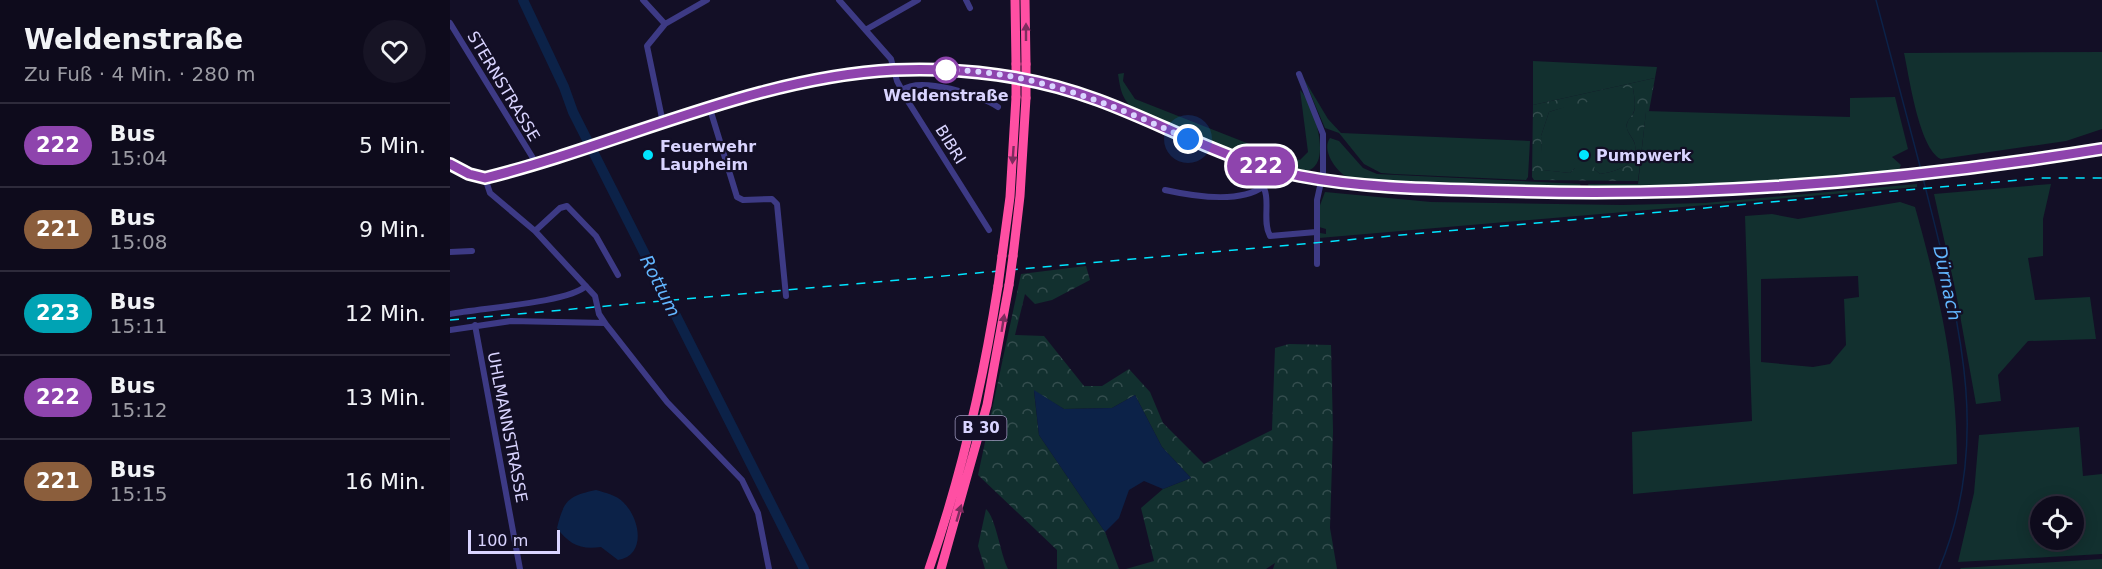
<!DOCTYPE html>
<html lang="de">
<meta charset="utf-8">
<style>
body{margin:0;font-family:"DejaVu Sans",sans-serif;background:#171425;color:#f1f3f6;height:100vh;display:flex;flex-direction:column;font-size:22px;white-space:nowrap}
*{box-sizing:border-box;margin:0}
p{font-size:20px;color:#9b9ba3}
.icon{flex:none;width:33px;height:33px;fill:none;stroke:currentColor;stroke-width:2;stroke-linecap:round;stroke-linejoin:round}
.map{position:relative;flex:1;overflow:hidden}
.details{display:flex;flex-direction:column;background:#0e0b1c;width:450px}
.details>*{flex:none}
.badge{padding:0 12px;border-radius:20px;font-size:21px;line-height:39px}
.fabs{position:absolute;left:1580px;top:496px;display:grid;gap:12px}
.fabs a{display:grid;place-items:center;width:54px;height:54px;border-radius:50%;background:#0e0b1c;box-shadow:0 3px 15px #0003,0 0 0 2px #2e2b3b;font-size:30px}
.scale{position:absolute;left:18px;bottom:15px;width:92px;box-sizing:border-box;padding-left:6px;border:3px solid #d9d4ff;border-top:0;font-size:16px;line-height:21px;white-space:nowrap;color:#d9d4ff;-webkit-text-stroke:4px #130f26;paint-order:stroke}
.you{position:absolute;width:30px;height:30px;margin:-15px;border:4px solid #fff;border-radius:50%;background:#1a73e8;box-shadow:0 0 0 9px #1a73e833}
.map>.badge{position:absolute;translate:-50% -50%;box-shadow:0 0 0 3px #fff}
.round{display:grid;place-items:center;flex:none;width:63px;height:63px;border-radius:32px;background:#171425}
.summary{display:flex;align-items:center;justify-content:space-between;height:102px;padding:0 24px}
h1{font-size:28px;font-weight:700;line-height:45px}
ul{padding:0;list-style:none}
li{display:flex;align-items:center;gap:18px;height:84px;padding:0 24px;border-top:2px solid #2e2b3b}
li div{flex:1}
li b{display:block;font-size:22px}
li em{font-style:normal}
li .badge{min-width:66px;font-weight:700;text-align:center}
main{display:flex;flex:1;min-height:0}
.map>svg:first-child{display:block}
.grass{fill:#12302f;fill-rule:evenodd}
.forest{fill:url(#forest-crowns);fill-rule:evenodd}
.water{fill:#0c2248}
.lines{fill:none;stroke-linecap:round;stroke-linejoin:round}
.stream{stroke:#0c2248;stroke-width:1.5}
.river{stroke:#0c2248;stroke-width:10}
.minor{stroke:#3d3a85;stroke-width:6}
.major{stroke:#c25bff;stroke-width:8}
.highway{stroke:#ff4fa3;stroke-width:9}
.rail{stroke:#00e5ff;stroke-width:1.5;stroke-dasharray:9 8;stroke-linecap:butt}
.highway-bridge{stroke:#ff4fa3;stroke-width:9}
.oneway{fill:#7d2c5e}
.line-casing{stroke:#fff;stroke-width:14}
.line{stroke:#8e44ad;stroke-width:9}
.walk{stroke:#d9d4ff;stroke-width:6;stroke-dasharray:0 10.8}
.stop-dot{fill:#fff;stroke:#8e44ad;stroke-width:3}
.poi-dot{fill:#00e5ff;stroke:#130f26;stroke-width:2}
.labels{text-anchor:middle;stroke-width:4.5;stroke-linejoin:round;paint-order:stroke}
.shield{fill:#130f26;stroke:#9e99be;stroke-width:1.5}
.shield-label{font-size:15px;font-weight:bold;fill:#d9d4ff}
.street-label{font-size:16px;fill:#d9d4ff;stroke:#130f26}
.stop-label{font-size:16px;font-weight:bold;fill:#d9d4ff;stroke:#130f26}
.poi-label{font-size:16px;font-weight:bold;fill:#d9d4ff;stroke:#130f26;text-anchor:start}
.water-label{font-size:18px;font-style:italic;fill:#62b6ff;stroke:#130f26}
</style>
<main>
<section class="details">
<div class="summary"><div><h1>Weldenstraße</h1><p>Zu Fuß · 4 Min. · 280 m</p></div><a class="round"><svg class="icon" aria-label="heart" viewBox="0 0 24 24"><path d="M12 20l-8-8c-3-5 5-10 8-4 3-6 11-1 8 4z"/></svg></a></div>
<ul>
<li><span class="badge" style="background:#8e44ad;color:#fff">222</span><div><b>Bus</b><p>15:04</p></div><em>5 Min.</em></li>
<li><span class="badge" style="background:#8b5e3c;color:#fff">221</span><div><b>Bus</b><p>15:08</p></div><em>9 Min.</em></li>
<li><span class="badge" style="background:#00a3b4;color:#fff">223</span><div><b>Bus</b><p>15:11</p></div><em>12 Min.</em></li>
<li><span class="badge" style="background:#8e44ad;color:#fff">222</span><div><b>Bus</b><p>15:12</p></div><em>13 Min.</em></li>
<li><span class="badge" style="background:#8b5e3c;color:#fff">221</span><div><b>Bus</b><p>15:15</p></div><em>16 Min.</em></li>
</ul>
</section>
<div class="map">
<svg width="1652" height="569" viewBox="0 0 1652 569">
<defs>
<pattern id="forest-crowns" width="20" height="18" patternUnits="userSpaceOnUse" patternTransform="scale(1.5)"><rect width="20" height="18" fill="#12302f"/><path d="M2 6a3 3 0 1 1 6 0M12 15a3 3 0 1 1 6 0" fill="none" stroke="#344d4e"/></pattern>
</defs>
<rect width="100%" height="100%" fill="#130f26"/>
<path class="grass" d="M1652 52V129L1616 141 1491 159C1469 149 1459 75 1454 53Z
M1083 61 1207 67 1205 78 1083 105Z
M674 73 673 81 685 99 812 149 850 160 858 152 850 90C864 104 885 169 854 171L775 149 685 110C672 101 670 88 668 74Z
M854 79 878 119 891 133 1080 141 1078 177 1076 180 944 174 931 173 914 164 889 133 875 128Z
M1172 88H1183C1184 95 1186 105 1184 111 1182 118 1175 121 1177 128 1178 134 1184 139 1185 145 1189 165 1165 172 1150 174L1144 169 1125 168 1120 173 1092 170 1091 136 1099 112Z
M1445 97 1458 149 1442 157 1451 165 1447 174 1315 184 1139 187 1138 184H1188L1196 111 1400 117V98Z
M880 138 889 141 913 168 927 174 1130 184 1131 186 1130 189 1021 186 897 177C886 171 871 150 880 138Z
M1467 184V187L869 238 870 233 876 234V229L869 227V208L875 192 981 202 1172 205 1255 203Z
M1601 184 1593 219V256L1578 258 1585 300 1640 297 1646 339 1578 341 1548 375 1551 401 1526 404 1506 293 1484 194Z
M1450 202 1465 207C1490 297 1507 370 1507 464L1183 494 1182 432 1302 421 1295 216 1322 214 1348 219ZM1408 276 1409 297 1394 299 1396 345 1380 364 1363 367 1311 362V279Z
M1629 427 1633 476 1652 474V554L1508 562 1524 493 1529 435ZM1590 507H1623V540H1590Z
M1652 559V569H1510L1511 568Z"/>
<path class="forest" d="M1205 78 1199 111 1196 112 1188 181 1084 180 1082 177 1083 105ZM1172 88H1183C1184 95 1186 105 1184 112 1182 116 1178 119 1177 124 1175 132 1184 137 1185 145 1189 165 1165 172 1150 174L1144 169 1150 151 1140 144 1130 145 1125 150V168L1120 173 1093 170 1091 136 1099 112C1118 105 1159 100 1172 88Z
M636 266 640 280 602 300 585 304 575 294 565 335 594 336 634 386H652L679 369 700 392 713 423 754 464 822 430 825 348 839 344 881 345 883 431 880 528 887 569H823L825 563 816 569H676L704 561 691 508 713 489 741 478 712 447 685 395 662 408 614 409 584 391 589 435 655 532 669 569H607V550L528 475 571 274Z
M536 509C546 518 550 553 558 569H535L528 546Z"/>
<path class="water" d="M584 390 614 409 662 408 685 395 712 447 741 478 713 489 694 481 679 490 669 518 655 532 589 435Z
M146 490C156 493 166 495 173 502 190 518 197 555 168 560L151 547C130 550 119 544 107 528 114 500 118 496 146 490Z"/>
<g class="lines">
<path class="stream" d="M1426 0 1471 170
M1473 178C1506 311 1545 436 1489 569"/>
<path class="river" d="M73 0 114 87 123 112 354 569"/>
<path class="minor" d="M193 0 215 24
M389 0 441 59 447 81 459 103 539 230
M516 0 520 8
M0 23 86 163
M417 29 468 0
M849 74 873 134V173L867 200V264
M452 90C471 76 530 95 548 107
M260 109 287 197 293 200 322 199 327 204 336 296
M213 123 197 46 215 24 257 0
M35 178 40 193 85 231 145 296 149 314 155 323 217 402 292 480 308 513 319 569
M810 182C823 196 811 220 820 236L866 232
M715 190C742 196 790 204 814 186
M85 231 110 208 117 206 146 236 168 275
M0 252 22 251
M0 314C28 308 118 303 136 286
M25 325 70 569
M0 330 61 321 155 323"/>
<path class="major" d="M0 164 19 174 35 178C170 144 304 77 444 70 512 67 584 76 648 100 716 125 778 162 850 176 912 188 977 188 1040 190 1246 198 1449 182 1652 149"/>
<path class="highway" d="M565 0 566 64
M575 0 576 64
M552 256 560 197 566 97
M563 256 570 196 576 98
M479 569C511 477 533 382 548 286
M491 569 537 405 559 285"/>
<path class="rail" d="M0 320 1591 178H1652"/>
<path class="highway-bridge" d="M566 97V64
M576 98V64
M559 285 563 256
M548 286 552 256"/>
</g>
<defs><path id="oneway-solid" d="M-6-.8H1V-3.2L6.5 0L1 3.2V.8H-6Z" transform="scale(1.5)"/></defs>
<g class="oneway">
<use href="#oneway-solid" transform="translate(576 32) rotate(-90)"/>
<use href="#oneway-solid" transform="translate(563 155) rotate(94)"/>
<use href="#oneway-solid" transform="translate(553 323) rotate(-81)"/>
<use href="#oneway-solid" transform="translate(509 513) rotate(-74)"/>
</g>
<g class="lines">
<g class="line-casing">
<path id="line" d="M0 164 19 174 35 178C169 145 305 77 444 70 512 67 584 76 648 100 716 125 778 162 850 176 917 189 988 189 1057 191 1257 198 1454 181 1652 149"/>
</g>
<use href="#line" class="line"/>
<path class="walk" d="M496 70C579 70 662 104 738 139"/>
</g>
<circle class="stop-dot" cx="496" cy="70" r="12"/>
<g class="poi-dot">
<circle cx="198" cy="155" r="6"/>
<circle cx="1134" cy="155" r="6"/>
</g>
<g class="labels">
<rect class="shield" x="505.5" y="416" width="51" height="24" rx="4.5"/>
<g class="shield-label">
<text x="531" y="433">B 30</text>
</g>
<g class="street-label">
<text transform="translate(54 86) rotate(59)" y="6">STERNSTRASSE</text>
<text transform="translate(501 144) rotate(58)" y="6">BIBRI</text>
<text transform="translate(58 427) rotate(79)" y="6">UHLMANNSTRASSE</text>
</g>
<g class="stop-label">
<text x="496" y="101">Weldenstraße</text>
</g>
<g class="poi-label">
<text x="210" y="152">Feuerwehr<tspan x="210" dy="18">Laupheim</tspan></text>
<text x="1146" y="161">Pumpwerk</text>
</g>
<g class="water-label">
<text transform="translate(1497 283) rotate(78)" y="6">Dürnach</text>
<text transform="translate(210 286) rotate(63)" y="6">Rottum</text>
</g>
</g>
</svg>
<div class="fabs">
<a><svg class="icon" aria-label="locate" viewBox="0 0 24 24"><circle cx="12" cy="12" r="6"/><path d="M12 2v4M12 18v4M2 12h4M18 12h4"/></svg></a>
</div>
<div class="scale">100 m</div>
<div class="you" style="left:738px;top:139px"></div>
<b class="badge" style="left:811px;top:166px;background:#8e44ad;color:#fff">222</b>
</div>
</main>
